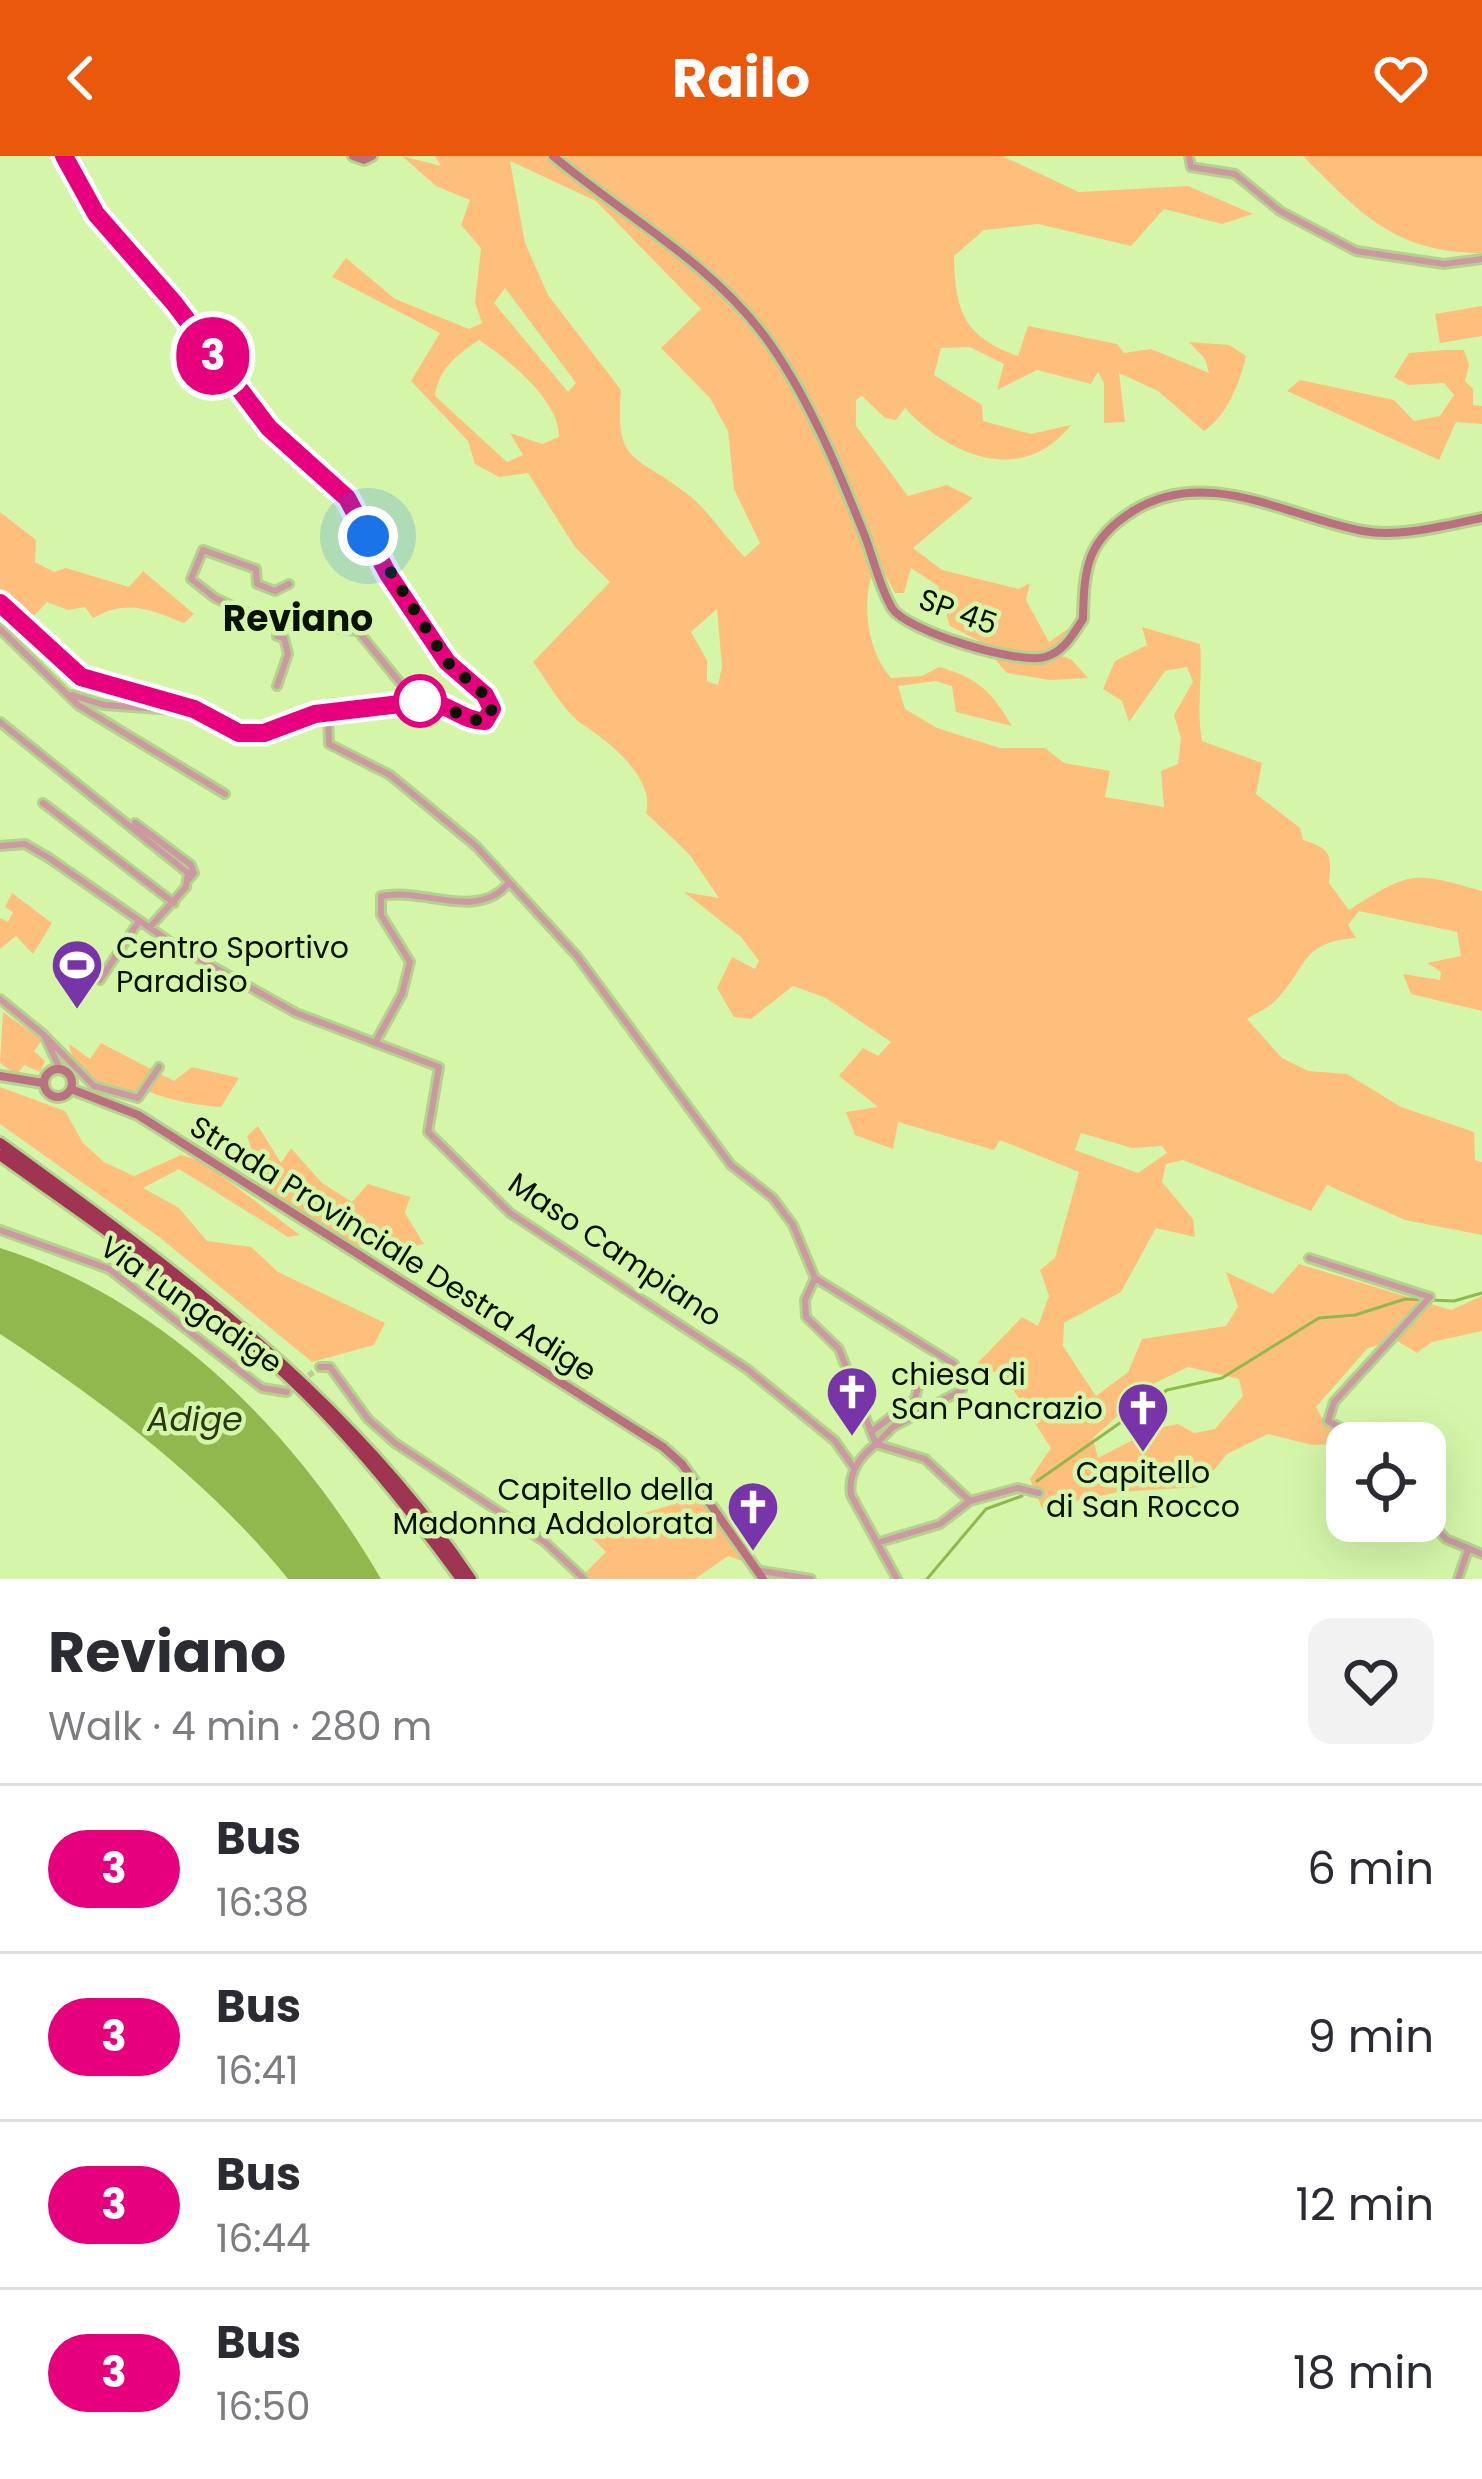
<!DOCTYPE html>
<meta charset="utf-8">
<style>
body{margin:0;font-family:Poppins,sans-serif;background:#f2f2f3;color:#2b2b33;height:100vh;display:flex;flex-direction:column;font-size:45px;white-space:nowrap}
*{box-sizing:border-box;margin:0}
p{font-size:39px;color:#7c7c81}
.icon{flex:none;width:66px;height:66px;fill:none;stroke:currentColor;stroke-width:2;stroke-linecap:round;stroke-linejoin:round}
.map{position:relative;height:1423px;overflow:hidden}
.side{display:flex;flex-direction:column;background:#fff;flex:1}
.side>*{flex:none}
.badge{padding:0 24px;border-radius:39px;font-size:42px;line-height:78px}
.buttons{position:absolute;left:1326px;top:1266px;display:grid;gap:24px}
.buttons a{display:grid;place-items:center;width:120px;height:120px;border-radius:24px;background:#fff;box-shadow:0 12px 48px #0002;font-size:60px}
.you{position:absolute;width:60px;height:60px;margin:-30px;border:9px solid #fff;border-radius:50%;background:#1a73e8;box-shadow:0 0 0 18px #1a73e833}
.map>.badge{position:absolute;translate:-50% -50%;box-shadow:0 0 0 6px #fff}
.round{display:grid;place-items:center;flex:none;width:126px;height:126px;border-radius:24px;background:#f2f2f3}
.headline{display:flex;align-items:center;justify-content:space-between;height:204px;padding:0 48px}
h1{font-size:57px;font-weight:700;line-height:90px}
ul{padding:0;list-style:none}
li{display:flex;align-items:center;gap:36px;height:168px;padding:0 48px;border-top:3px solid #e1e1e2}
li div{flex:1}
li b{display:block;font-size:45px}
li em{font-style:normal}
li .badge{min-width:132px;font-weight:700;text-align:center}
header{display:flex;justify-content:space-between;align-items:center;height:156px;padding:0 48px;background:#ea580c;color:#fff;font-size:54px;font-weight:700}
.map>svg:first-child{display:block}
.green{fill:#febf7d;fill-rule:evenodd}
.water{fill:#90b84e}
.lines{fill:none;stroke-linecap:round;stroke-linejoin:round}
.stream{stroke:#90b84e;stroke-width:3}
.street-tunnel{stroke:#b6d490;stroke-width:6;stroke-dasharray:6 3;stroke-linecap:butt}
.street-casing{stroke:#b4d28e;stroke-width:12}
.secondary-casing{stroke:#b4d28e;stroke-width:14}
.highway-casing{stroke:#b4d28e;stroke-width:16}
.street{stroke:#cc98a2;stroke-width:6}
.secondary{stroke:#bb7080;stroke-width:8}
.highway{stroke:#9f3553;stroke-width:10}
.line-casing{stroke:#fff;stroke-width:27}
.line{stroke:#e6007e;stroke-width:18}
.walk{stroke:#081200;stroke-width:12;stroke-dasharray:0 21.6}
.stop-dot{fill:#fff;stroke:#e6007e;stroke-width:6}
.labels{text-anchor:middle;stroke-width:9;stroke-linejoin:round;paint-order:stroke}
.street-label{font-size:30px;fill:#081200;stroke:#d5f6a9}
.poi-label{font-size:30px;fill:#081200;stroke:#d5f6a9;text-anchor:start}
.water-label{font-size:33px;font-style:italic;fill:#29380d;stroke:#d5f6a9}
.quarter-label{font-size:36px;font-weight:bold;fill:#081200;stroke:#d5f6a9}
</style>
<header><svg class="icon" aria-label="back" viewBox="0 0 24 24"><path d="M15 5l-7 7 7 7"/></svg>Railo<svg class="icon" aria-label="heart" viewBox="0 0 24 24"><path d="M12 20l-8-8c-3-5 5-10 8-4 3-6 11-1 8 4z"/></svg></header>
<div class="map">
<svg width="1482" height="1423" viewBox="0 0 1482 1423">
<rect width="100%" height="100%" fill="#d5f6a9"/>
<path class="green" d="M402 0 441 10 435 0H1002L1079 36 1188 30 1253 58 1222 68 1164 53 1131 90 1038 68 984 74 954 100C955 155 964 181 1018 200L1028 170 1117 188 1124 197 1151 193 1209 217 1205 203 1189 186 1229 189 1246 200C1241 225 1226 261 1204 275L1158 235 1119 217 1125 266 1104 267V227L1098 216 1091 228 1037 214 997 234 1004 208 970 191 941 192 934 219 982 249 983 265 1031 278 1071 269C1023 330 950 301 905 252L896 264 885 262 862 240 856 244V270L908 340 947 329 973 342 913 392 942 414 1019 433 1030 427 1026 444 1049 486 1072 470 1052 496 1072 504 1088 522 1050 524 1007 517 979 485 950 470 938 430 911 412 904 437H895L878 405C859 439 866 494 891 522L922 520 939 511C977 521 992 536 1012 570L956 556 952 530 935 525 898 530 905 553 937 572 1000 592H1045L1064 607 1110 615 1105 641 1164 651 1161 615 1178 608 1181 582 1174 559 1193 526 1187 511 1165 515 1129 566 1122 545 1103 533 1115 505 1147 489 1142 471 1200 488C1203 523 1196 551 1202 585L1262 607 1256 638 1300 672 1303 684C1331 693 1332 698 1329 727L1349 754C1411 715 1411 715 1482 735V855L1411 838 1403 818 1440 824 1441 816 1427 807 1461 800 1457 776 1359 755 1348 769 1356 782C1298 786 1308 814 1273 847 1266 853 1255 858 1247 863L1282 902 1308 915 1347 918 1401 951 1474 976 1475 1004 1482 1006V1079L1405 1064 1327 1029 1311 1055 1183 1004 1166 1008 1162 1026 1193 1063 1195 1081 1156 1072 1121 1136 1064 1167 1063 1190 1096 1240 1128 1216 1142 1183 1226 1170 1238 1151 1226 1116 1273 1138 1299 1108 1451 1154 1482 1140V1175L1432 1186 1417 1197 1394 1183 1367 1193 1316 1251 1322 1262 1365 1287 1312 1289 1268 1278 1227 1298 1200 1331 1119 1336 1042 1352 1030 1323 1051 1292 1001 1215 966 1219 1022 1161 1038 1170 1049 1140 1040 1114 1055 1102 1079 1016 1000 984 994 994 898 966 893 993 855 979 846 956 878 951 839 920 863 892 878 900 891 886 826 842 793 830 751 863 734 861 717 832 732 801 755 813 759 805 741 781 684 736 719 742 689 698 646 657C656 622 607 584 582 568 563 555 547 524 533 506L610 426 575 391 528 317 499 321 475 308 468 285 411 225 440 177 332 121 346 102 395 143 469 173 482 167 475 147 481 92 461 69 470 44 436 30ZM510 5 596 45 701 153 661 192 710 242 728 275 734 333 760 387 745 401C725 382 709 354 686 337 637 298 614 310 621 234L548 139 525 87ZM505 132 576 227 568 236 494 147ZM479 184C508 203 560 245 559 281L542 288 510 277 523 299 507 306 435 240C438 213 458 198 479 184ZM717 453 722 511 718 529 707 525V504L691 476ZM1081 977 1132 992 1162 990 1167 997 1138 1017 1075 994ZM1188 1211 1239 1223 1243 1240 1215 1273 1194 1277 1178 1268 1154 1273 1098 1302 1093 1282 1153 1228Z
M1303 0H1482V97C1395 97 1361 58 1303 0Z
M1482 150V180L1440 187 1435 158Z
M1445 194H1464L1469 209 1465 225 1473 233V249L1482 250V268L1456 266 1439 304 1287 235 1300 224 1394 244 1414 265 1440 260 1454 239 1444 227 1408 229 1394 221 1409 197Z
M0 356 36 384 35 406 54 416 66 412 129 431 143 415 194 458 184 467C148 453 128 443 93 462L85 451 68 454 47 446 27 467 0 439Z
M12 737 52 767 33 798 16 780 0 793V762L8 766 13 756 5 751Z
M3 856 42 884 34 895 45 905 40 916 24 909 17 919 0 907Z
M101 887 174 925 192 911 239 922 221 951C202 950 167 944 150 936L137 945C111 935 73 919 69 888L90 903Z
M0 931 65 955 83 987 104 1006 134 1020 181 999 202 1005 300 1079 288 1081 179 1013 143 1032 179 1052 207 1085 251 1091 278 1116 385 1167 374 1189 312 1206 159 1081 0 968Z
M258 970 281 1007 291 992 322 1027 352 1046 368 1028 410 1041 405 1057 424 1088 390 1094 350 1089 264 1030 247 980Z
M696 1336 748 1407 728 1400 695 1423H590L584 1418 606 1396 584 1374 675 1348Z"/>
<path class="water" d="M0 1092C166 1145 295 1275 381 1423H288C209 1325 105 1247 0 1178Z"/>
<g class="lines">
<path class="stream" d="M1037 1325 1167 1234 1222 1222 1319 1162 1355 1159 1405 1143 1454 1145 1482 1137
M927 1423 986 1353 1022 1340"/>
<path class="street-tunnel" d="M287 1236 320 1211"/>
<g class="street-casing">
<path id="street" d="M1189 0 1191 11 1235 18 1280 55 1356 95 1444 108 1482 103
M289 428 275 435 257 428 256 413 203 394 191 423 215 442 262 464 358 475 406 534 402 547
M0 473 78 549 225 638
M277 530 288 498 284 482 277 480 279 466
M72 539 104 549 201 556
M328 556 329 588 390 619 476 690 577 800 731 1009 773 1042 793 1069 815 1122
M0 566 188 717 186 731 150 771
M43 647 174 747
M135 667 191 709 194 717 189 723
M0 690 25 688 49 702 176 790 296 857 439 911 428 976 510 1057 747 1213 835 1285 854 1312
M100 824 139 765
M0 843 44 879 60 913
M44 879 94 930 138 942 159 911
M375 887 402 838 410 806 381 759V740C422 731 474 764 506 730
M0 1074 109 1113 262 1232 287 1236
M1309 1102 1430 1141 1334 1246 1328 1265 1369 1287
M815 1122 805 1144 806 1161 839 1193 871 1276
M815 1122 954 1208
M320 1211H330L368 1263 395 1287 545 1386 584 1423
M876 1288 893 1271 962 1234
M876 1288 871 1276 915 1243 918 1231
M970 1345 1018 1332 1039 1337
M1425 1360 1446 1383 1482 1398
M880 1386 940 1368 970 1345 925 1303 876 1288C859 1301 848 1318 851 1339L897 1423
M761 1415 811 1423
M1458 1423 1468 1394"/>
</g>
<g class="secondary-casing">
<path id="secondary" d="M353 0 364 4 372 0
M553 0C623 59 707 104 763 178 807 237 839 315 866 383 874 405 880 432 892 452 906 475 1019 509 1045 501 1064 496 1073 478 1083 463 1084 411 1087 384 1133 355 1207 309 1287 361 1363 375 1400 382 1446 369 1482 362
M0 447 81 521 194 553 239 577H264L315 558 426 545 485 565 492 553 485 539 447 506 388 417 348 342 269 273 174 147 96 58 64 0
M44 927a14 14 0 1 1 28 0a14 14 0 1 1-28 0Z
M0 920 43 927
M71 933 138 959 663 1291 682 1308 763 1423"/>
</g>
<g class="highway-casing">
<path id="highway" d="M0 987C176 1115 348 1240 471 1423
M0 999C110 1078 227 1155 322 1254 373 1307 418 1364 461 1423"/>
</g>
<use href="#street" class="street"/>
<use href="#secondary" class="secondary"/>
<use href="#highway" class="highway"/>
</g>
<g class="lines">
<g class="line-casing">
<path id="line" d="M0 447 81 521 194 553 239 577H264L315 558 426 545C448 547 464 566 485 565L492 553 485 539 447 506 388 418 347 342 269 272 174 147 96 58 64 0"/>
</g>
<use href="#line" class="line"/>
<path class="walk" d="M368 380 447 506 485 539 492 553 485 565C462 565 445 546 420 545"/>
</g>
<defs>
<g id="stadium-pin" transform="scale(2.7)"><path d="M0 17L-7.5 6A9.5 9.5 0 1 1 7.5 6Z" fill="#7735a9" stroke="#d5f6a9"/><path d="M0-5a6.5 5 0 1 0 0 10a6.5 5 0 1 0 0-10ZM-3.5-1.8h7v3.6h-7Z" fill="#fff"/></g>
<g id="church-pin" transform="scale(2.7)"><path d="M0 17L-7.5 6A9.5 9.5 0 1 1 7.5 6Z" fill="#7735a9" stroke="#d5f6a9"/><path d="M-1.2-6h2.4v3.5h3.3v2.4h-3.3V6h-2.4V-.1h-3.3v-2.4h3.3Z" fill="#fff"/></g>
</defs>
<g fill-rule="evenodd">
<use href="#stadium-pin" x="77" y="809"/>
<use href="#church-pin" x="852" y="1236"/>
<use href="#church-pin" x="1143" y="1252"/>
<use href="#church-pin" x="753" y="1351"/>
</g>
<circle class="stop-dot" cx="420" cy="545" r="24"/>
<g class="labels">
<g class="street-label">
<text transform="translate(958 456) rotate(20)" y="10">SP 45</text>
<text transform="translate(393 1093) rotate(32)" y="10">Strada Provinciale Destra Adige</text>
<text transform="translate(615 1094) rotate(34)" y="10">Maso Campiano</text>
<text transform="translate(191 1149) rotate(35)" y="10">Via Lungadige</text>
</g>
<g class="poi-label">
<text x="116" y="802">Centro Sportivo<tspan x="116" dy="34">Paradiso</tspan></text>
<text x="891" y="1229">chiesa di<tspan x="891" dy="34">San Pancrazio</tspan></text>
<text x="1143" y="1327" text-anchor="middle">Capitello<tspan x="1143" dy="34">di San Rocco</tspan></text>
<text x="714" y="1344" text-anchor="end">Capitello della<tspan x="714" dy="34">Madonna Addolorata</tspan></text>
</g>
<g class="water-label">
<text x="195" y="1275">Adige</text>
</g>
<g class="quarter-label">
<text x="298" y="475">Reviano</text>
</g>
</g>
</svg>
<div class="buttons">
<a><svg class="icon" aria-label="locate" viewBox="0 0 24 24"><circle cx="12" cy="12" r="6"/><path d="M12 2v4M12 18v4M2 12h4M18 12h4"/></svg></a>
</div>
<div class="you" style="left:368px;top:380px"></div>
<b class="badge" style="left:213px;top:200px;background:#e6007e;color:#fff">3</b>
</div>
<section class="side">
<div class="headline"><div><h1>Reviano</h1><p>Walk · 4 min · 280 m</p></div><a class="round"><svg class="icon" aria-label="heart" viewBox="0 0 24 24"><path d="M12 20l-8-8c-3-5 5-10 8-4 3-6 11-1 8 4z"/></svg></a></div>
<ul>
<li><span class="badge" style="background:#e6007e;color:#fff">3</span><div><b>Bus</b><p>16:38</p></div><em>6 min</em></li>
<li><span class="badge" style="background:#e6007e;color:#fff">3</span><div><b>Bus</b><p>16:41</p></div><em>9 min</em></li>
<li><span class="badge" style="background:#e6007e;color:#fff">3</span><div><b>Bus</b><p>16:44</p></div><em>12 min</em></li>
<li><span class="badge" style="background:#e6007e;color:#fff">3</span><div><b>Bus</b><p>16:50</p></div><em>18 min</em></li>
</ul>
</section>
